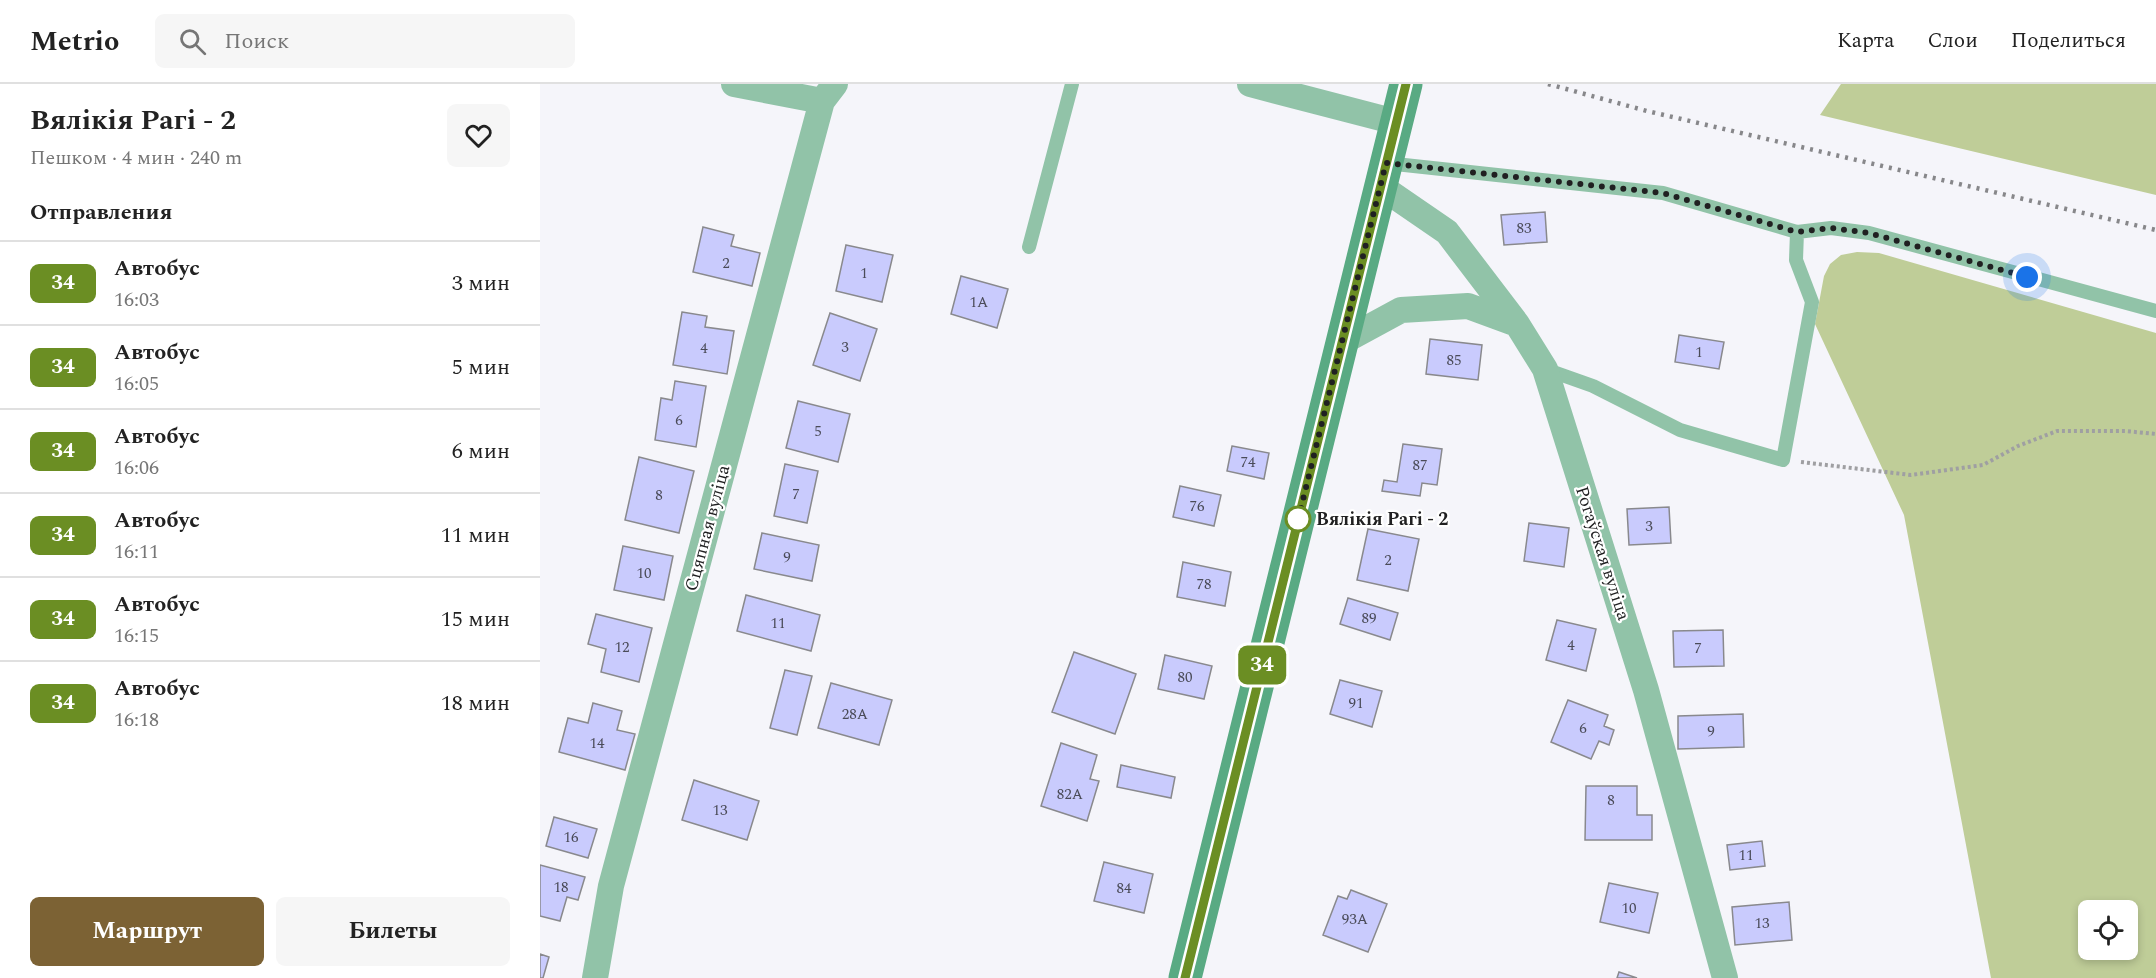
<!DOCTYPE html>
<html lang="ru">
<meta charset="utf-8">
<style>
body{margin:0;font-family:Spectral,serif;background:#f6f6f6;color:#222;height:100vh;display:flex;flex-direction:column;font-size:22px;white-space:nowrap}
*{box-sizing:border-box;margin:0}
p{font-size:20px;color:#767676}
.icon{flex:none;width:33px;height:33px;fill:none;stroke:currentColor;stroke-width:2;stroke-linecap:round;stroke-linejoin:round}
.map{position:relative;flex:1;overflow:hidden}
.side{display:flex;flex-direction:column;background:#fff;width:540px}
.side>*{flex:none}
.badge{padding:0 12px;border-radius:9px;font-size:21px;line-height:39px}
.buttons{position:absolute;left:1538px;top:816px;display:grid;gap:12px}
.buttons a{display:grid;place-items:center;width:60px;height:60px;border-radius:9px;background:#fff;box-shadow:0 3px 9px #0003;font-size:30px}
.you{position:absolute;width:30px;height:30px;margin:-15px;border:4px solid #fff;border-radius:50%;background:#1a73e8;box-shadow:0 0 0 9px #1a73e833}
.map>.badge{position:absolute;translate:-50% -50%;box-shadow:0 0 0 3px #fff}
h2{padding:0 30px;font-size:22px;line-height:54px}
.round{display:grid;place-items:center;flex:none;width:63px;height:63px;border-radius:9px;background:#f6f6f6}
.head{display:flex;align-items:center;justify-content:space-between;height:102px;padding:0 30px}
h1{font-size:28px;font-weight:700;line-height:45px}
.button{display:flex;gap:12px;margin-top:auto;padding:12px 30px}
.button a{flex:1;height:69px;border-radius:9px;background:#7c6234;color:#fff;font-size:24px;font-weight:700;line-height:69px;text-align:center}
.button a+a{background:#f6f6f6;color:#222}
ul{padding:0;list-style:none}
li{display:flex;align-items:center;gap:18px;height:84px;padding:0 30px;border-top:2px solid #e0e0e0}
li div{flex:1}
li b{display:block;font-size:22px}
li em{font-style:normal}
li .badge{min-width:66px;font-weight:700;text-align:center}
header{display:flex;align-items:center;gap:36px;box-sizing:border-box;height:84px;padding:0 30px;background:#fff;border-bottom:2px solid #e0e0e0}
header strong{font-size:28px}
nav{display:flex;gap:33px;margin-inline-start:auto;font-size:21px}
.search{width:420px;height:54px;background:#f6f6f6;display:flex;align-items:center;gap:15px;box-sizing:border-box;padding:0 21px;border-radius:9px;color:#767676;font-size:22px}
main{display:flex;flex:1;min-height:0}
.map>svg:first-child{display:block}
.green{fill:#bfcd98;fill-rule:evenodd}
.building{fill:#c9cbfd;stroke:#89898d;stroke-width:1.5}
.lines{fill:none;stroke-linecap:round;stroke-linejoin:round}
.path{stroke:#9f9fa2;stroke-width:4;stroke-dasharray:3 3;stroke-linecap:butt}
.service{stroke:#91c3a8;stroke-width:14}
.minor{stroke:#91c3a8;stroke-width:26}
.secondary{stroke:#59aa83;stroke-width:33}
.rail{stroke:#87878a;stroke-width:4.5;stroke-dasharray:3 6;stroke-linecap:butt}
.line-casing{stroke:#fff;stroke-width:14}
.line{stroke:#6b8e23;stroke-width:9}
.walk{stroke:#202021;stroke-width:6;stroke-dasharray:0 10.8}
.stop-dot{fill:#fff;stroke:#6b8e23;stroke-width:3}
.labels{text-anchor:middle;stroke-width:4.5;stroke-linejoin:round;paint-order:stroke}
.number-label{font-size:15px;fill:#4a4b58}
.stop-label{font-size:18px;font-weight:bold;fill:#202021;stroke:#fff;text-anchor:start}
.street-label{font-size:18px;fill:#202021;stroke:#fff}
</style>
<header>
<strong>Metrio</strong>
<div class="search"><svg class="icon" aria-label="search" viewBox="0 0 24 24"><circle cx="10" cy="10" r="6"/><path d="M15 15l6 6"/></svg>Поиск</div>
<nav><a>Карта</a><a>Слои</a><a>Поделиться</a></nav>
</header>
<main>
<section class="side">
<div class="head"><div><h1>Вялікія Рагі - 2</h1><p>Пешком · 4 мин · 240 m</p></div><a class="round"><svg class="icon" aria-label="heart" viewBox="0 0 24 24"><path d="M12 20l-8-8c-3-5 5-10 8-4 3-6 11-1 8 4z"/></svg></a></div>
<h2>Отправления</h2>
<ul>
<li><span class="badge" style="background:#6b8e23;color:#fff">34</span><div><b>Автобус</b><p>16:03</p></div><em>3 мин</em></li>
<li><span class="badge" style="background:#6b8e23;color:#fff">34</span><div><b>Автобус</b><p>16:05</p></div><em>5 мин</em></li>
<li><span class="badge" style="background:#6b8e23;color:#fff">34</span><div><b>Автобус</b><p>16:06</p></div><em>6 мин</em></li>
<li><span class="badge" style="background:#6b8e23;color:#fff">34</span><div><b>Автобус</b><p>16:11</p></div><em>11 мин</em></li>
<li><span class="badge" style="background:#6b8e23;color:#fff">34</span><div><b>Автобус</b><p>16:15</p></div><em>15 мин</em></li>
<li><span class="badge" style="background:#6b8e23;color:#fff">34</span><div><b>Автобус</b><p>16:18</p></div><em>18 мин</em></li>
</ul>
<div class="button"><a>Маршрут</a><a>Билеты</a></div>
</section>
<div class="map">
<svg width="1616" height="894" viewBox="0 0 1616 894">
<rect width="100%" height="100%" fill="#f5f5fa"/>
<path class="green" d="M1301 0H1616V111L1280 31Z
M1317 168 1339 169 1616 249V894H1451L1364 431 1275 240 1284 192 1290 180 1301 171ZM1548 826H1587V866H1548Z"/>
<path class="building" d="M1005 128 1007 158 964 161 961 131Z
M163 143 194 151 191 162 220 169 212 202 153 188Z
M306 161 353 171 342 218 296 207Z
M421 192 468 205 457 244 411 230Z
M142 228 167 232 165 243 194 247 187 290 133 281Z
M290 229 337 245 320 297 273 281Z
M1139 251 1184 258 1179 285 1135 278Z
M890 255 942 261 938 296 886 290Z
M135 297 166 302 156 363 115 356 121 314 132 316Z
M258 317 310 330 298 378 246 364Z
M863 360 902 365 897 401 882 399 880 412 842 407 844 396 857 398Z
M692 362 729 369 724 395 687 387Z
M99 373 154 387 139 449 85 436Z
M245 380 278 387 267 439 234 432Z
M640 402 681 411 674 442 633 433Z
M1129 423 1131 459 1089 461 1087 425Z
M989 439 1029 444 1024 483 984 477Z
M828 445 879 455 868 507 817 496Z
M222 449 279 461 272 497 214 485Z
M83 462 133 472 124 516 74 506Z
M643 478 691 488 685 522 637 513Z
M206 511 280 531 271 567 197 547Z
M808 514 858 529 850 556 800 540Z
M56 530 112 544 99 598 61 588 66 565 48 560Z
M1017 536 1056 545 1046 587 1006 576Z
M1183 546 1184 582 1134 583 1133 547Z
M534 568 596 590 575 650 512 628Z
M625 571 672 582 664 615 618 605Z
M245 586 272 592 257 651 230 644Z
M800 596 842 607 832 643 790 630Z
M291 599 352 616 339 661 278 644Z
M1028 616 1068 631 1064 642 1074 646 1069 661 1059 657 1051 675 1011 658Z
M53 619 82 627 77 646 95 650 85 686 19 668 28 634 48 639Z
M1203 630 1204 663 1138 665V632Z
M521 659 557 671 550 695 559 697 547 737 501 722Z
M581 681 635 693 631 714 577 703Z
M154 696 219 717 207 756 142 736Z
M1046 702H1097V731H1112V756H1045Z
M14 733 57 745 48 774 6 762Z
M1222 757 1225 782 1190 786 1187 761Z
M564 778 613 790 604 829 554 817Z
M0 781 45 793 38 816 27 813 20 837 0 832Z
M1069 799 1118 809 1109 849 1060 838Z
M811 806 847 820 828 868 783 851 798 812 807 815Z
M1249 818 1252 856 1195 861 1192 823Z
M0 870 9 873 3 894H0Z
M1079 888 1097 894H1077Z"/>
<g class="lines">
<path class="path" d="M1261 378 1371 391 1443 381 1478 362 1517 347H1585L1616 350"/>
<path class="service" d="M846 79 1123 109 1257 148
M489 163 532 0
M1005 285 1053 302 1140 346 1243 376 1272 218 1256 176 1257 148 1291 144 1329 149 1616 227"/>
<path class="minor" d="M194 0 282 17
M710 0 856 38
M840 102 907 148 977 240 1005 285 1106 606 1185 894
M802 258 861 226 928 222 977 240
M55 894 71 802 282 17 295 0"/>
<path class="secondary" d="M645 894 866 0"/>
<path class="rail" d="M1008 0 1107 27 1616 146"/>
</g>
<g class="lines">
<g class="line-casing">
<path id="line" d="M645 894 866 0"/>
</g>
<use href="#line" class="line"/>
<path class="walk" d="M758 435 757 440 846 79 1123 109 1257 148 1291 144 1329 149 1487 193"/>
</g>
<circle class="stop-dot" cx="758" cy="435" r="12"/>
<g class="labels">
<g class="number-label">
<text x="984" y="149">83</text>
<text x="186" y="184">2</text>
<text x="324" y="194">1</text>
<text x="439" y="223">1А</text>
<text x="305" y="268">3</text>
<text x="164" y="269">4</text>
<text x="1159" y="273">1</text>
<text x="914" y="281">85</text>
<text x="139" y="341">6</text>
<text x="278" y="352">5</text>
<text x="708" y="383">74</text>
<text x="880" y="386">87</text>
<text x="256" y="415">7</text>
<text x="119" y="416">8</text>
<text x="657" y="427">76</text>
<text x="1109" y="447">3</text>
<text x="247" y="478">9</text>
<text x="848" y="481">2</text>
<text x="104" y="494">10</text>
<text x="664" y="505">78</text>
<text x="829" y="539">89</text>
<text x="238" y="544">11</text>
<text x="1031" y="566">4</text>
<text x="82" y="568">12</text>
<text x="1158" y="569">7</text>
<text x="645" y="598">80</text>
<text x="816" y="624">91</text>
<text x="315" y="635">28А</text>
<text x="1043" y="649">6</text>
<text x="1171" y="652">9</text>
<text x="57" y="664">14</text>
<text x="530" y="715">82А</text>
<text x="1071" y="721">8</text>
<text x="180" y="731">13</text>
<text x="31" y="758">16</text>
<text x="1206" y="776">11</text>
<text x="21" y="808">18</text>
<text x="584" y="809">84</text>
<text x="1089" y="829">10</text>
<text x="815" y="840">93А</text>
<text x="1222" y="844">13</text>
</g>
<g class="stop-label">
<text x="776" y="441">Вялікія Рагі - 2</text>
</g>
<g class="street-label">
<text transform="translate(167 444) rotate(-75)" y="6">Сцяпная вуліца</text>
<text transform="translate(1063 469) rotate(72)" y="6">Рогаўская вуліца</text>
</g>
</g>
</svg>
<div class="buttons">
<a><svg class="icon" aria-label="locate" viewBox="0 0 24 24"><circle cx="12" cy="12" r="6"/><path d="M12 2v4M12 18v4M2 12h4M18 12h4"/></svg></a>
</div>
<div class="you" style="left:1487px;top:193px"></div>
<b class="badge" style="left:722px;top:581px;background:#6b8e23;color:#fff">34</b>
</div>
</main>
